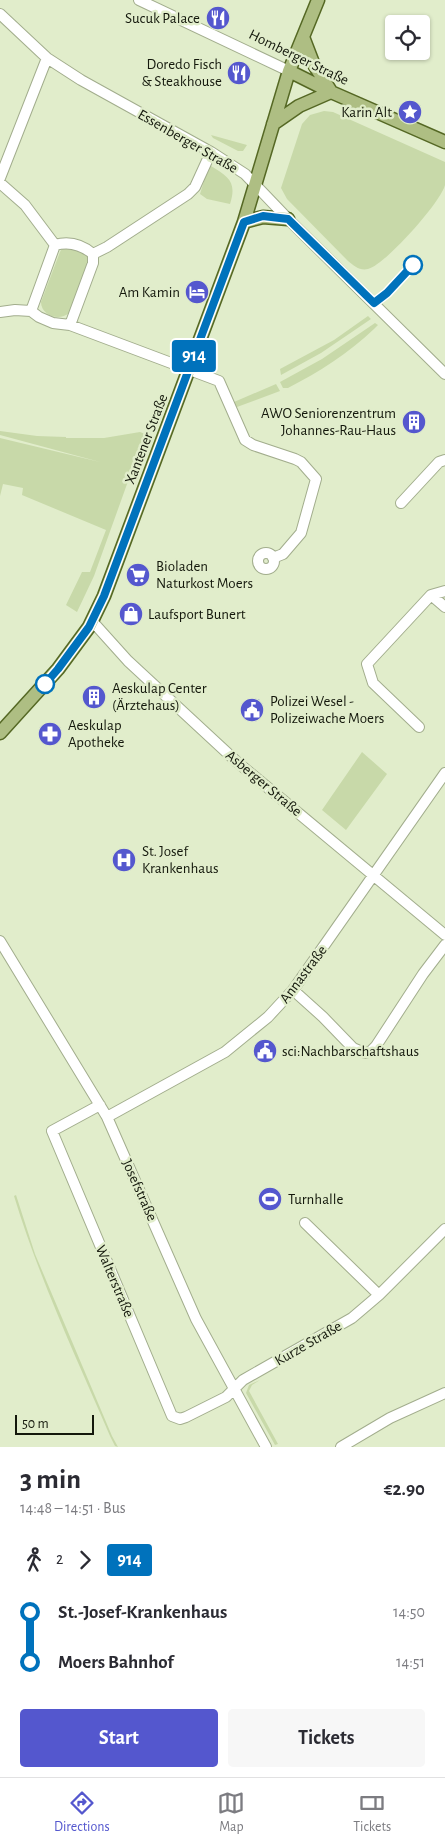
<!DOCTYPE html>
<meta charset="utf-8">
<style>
body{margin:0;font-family:"Alegreya Sans",sans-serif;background:#f7f7f7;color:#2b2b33;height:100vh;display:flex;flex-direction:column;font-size:19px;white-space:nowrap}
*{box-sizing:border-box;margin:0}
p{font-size:16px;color:#7c7c81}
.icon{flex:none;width:28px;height:28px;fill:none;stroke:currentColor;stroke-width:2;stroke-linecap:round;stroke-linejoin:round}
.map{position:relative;height:1447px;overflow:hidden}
.side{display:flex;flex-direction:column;background:#fff;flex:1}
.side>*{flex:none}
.badge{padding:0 10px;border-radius:4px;font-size:18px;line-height:32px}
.fabs{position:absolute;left:385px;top:15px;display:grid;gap:10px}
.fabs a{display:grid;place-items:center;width:45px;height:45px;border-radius:5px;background:#fff;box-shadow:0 1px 4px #0004;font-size:25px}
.scale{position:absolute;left:15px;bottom:12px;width:79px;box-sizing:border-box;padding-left:5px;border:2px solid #14180c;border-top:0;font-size:14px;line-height:18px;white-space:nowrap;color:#14180c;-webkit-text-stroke:4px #e1edcb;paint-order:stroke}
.map>.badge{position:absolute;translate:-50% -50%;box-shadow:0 0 0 2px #fff}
.legs{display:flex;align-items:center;gap:8px;height:55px;padding:0 20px;font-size:16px}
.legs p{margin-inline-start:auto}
.headline{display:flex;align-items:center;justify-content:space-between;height:85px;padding:0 20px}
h1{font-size:28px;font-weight:600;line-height:38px}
.primary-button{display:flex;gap:10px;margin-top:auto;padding:10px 20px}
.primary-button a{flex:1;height:58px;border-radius:5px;background:#5457ce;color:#fff;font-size:20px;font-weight:600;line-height:58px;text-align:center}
.primary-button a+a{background:#f7f7f7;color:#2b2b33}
ul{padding:0 20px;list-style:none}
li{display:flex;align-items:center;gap:18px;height:50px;font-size:19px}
li i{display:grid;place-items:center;width:8px;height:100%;margin:0 6px;background:currentColor}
li i::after{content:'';width:12px;height:12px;margin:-6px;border:4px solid;border-radius:50%;background:#fff}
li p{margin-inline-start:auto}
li:first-child i{background:linear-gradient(#0000 50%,currentColor 0)}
li:last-child i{background:linear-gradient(currentColor 50%,#0000 0)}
.tab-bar{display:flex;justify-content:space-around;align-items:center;height:70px;border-top:1px solid #e1e1e2;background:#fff;font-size:14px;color:#7c7c81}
.tab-bar a{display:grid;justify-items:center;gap:2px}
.tab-bar .active{color:#5457ce}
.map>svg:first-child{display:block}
.green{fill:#c8d9a9}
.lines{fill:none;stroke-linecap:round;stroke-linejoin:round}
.minor-casing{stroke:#a2ad8d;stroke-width:12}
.major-casing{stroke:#556824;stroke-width:15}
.minor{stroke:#fff;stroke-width:10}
.major{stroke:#aebe83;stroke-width:12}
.line-1-casing{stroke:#fff;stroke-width:11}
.line-1{stroke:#0072bc;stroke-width:8}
.stop-1-dot{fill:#fff;stroke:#0072bc;stroke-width:2.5}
.labels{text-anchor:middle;stroke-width:5;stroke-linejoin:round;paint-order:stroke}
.poi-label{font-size:15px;fill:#14180c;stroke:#e1edcb;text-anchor:start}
.street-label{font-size:15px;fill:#14180c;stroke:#e1edcb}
</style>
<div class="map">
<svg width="445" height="1447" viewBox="0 0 445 1447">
<rect width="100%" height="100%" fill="#e1edcb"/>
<path class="green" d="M324 111 333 112 445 162C445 169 445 178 445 185 441 202 385 265 368 269 360 271 354 266 348 261L287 199 281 188 302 124 310 115Z
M211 135 247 145 243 151H238L213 138Z
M211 166C229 177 237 182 230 204L207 199 200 194 208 168Z
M67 247 82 251 87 255 88 261 69 313C59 322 41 315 41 302L60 252 62 248Z
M368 316 371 319 321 353 281 375 280 369 334 340Z
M375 323 378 325 374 329C349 353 319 372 288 388H283L280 382 322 359Z
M276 384 280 391 237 407 234 402Z
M0 431 37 436 66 437V438H104L140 432 145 434 94 576 77 612 66 605 82 572H90L106 530 22 495 23 488 3 484 0 496V438L100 462 0 435Z
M362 752 387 774 346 830 322 810Z
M16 1195 35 1254 112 1436 118 1447 115 1446 110 1436C76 1357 39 1278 14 1196Z
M260 1380 252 1385 249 1391 278 1444 275 1445 246 1393 249 1385Z"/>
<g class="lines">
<g class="minor-casing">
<path id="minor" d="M139 0 289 71
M0 14 47 58 81 80 211 152 245 174 288 219 445 374
M0 178 47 58
M0 183 25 205 55 245
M93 254 107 247 188 194 195 187 211 152
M31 311 55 245C69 241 81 244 93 254V263L70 325
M0 312 15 310 31 311 39 317 53 323 70 325 219 381 245 440 253 445 295 459 301 462 316 479 301 533 283 554 273 558
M401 503 439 462 445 460
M258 561a8 8 0 1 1 16 0a8 8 0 1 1-16 0Z
M431 595 445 591
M92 621 128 661 237 762 445 935
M419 727 373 683 367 664 431 595 445 607
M0 941 107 1117 196 1319 266 1447
M293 990 323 1017 353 1048 365 1053 371 1051 376 1046 423 974 445 945
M100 1105 52 1131 172 1416 180 1419 186 1417 226 1397 243 1380 352 1318 379 1295 445 1229
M107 1117 225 1052 268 1017 293 990 445 773
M305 1223 379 1295
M341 1447 390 1418 445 1393"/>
</g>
<g class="major-casing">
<path id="major" d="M303 37 313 63 330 90
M289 71 331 92 445 142
M273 124 299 106 331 92
M244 222 263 217 288 219
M0 733 58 669 89 627 104 596 244 222 289 71 318 0"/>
</g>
<use href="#minor" class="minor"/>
<use href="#major" class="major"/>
</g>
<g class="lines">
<g class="line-1-casing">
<path id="line-1" d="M45 684 58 669 89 627 104 596 244 222 263 216 288 219 374 303 387 293 413 265"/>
</g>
<use href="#line-1" class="line-1"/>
</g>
<defs>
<g id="restaurant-disc" transform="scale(1.25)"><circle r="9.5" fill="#5457ce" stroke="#e1edcb"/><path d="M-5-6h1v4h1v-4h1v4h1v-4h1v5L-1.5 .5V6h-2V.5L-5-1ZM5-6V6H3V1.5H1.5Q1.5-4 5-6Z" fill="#fff"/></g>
<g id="sight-disc" transform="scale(1.25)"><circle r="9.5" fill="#5457ce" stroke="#e1edcb"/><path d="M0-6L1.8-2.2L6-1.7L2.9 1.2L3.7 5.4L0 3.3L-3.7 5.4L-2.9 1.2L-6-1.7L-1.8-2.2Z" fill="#fff"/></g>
<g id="hotel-disc" transform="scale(1.25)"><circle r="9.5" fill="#5457ce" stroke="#e1edcb"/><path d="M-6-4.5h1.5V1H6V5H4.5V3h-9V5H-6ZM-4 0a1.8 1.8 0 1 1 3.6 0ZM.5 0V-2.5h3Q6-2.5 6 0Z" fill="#fff"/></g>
<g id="building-disc" transform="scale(1.25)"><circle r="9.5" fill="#5457ce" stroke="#e1edcb"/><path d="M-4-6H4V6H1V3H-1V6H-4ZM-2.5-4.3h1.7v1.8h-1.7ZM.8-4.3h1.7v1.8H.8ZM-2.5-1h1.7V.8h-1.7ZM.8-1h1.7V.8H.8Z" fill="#fff"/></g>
<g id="supermarket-disc" transform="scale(1.25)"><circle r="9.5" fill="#5457ce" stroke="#e1edcb"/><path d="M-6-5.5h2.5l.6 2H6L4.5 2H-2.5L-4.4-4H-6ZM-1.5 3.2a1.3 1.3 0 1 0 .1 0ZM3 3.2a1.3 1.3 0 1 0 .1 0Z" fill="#fff"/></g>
<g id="shop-disc" transform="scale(1.25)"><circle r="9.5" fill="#5457ce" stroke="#e1edcb"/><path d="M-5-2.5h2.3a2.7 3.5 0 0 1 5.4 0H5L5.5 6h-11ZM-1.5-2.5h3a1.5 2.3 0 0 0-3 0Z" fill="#fff"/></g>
<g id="civic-disc" transform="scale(1.25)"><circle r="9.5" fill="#5457ce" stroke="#e1edcb"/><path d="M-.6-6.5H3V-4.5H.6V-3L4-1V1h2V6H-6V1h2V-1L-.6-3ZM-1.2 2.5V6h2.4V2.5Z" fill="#fff"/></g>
<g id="pharmacy-disc" transform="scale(1.25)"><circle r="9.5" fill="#5457ce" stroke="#e1edcb"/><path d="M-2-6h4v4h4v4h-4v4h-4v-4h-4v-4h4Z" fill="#fff"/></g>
<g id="hospital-disc" transform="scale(1.25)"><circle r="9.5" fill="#5457ce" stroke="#e1edcb"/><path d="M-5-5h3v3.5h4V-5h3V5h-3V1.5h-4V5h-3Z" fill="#fff"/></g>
<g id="stadium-disc" transform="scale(1.25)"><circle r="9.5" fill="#5457ce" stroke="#e1edcb"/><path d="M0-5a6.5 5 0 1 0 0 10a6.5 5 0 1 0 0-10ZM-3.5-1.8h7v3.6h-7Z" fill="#fff"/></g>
</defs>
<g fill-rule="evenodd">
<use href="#restaurant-disc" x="218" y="18"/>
<use href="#restaurant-disc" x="239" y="73"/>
<use href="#sight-disc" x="410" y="112"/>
<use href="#hotel-disc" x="197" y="292"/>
<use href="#building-disc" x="414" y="422"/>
<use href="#supermarket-disc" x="138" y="575"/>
<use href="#shop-disc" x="131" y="614"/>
<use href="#building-disc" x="94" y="697"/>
<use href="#civic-disc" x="252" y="710"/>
<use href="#pharmacy-disc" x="50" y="734"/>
<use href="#hospital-disc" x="124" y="860"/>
<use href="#civic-disc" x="265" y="1051"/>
<use href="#stadium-disc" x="270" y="1199"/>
</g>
<g class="stop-1-dot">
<circle cx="413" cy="265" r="9"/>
<circle cx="45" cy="684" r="9"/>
</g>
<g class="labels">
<g class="poi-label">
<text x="200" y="23" text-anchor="end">Sucuk Palace</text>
<text x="222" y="69" text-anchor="end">Doredo Fisch<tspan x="222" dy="17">&amp; Steakhouse</tspan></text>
<text x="392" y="117" text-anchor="end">Karin Alt</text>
<text x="180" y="297" text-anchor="end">Am Kamin</text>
<text x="396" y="418" text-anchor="end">AWO Seniorenzentrum<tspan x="396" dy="17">Johannes-Rau-Haus</tspan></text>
<text x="156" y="571">Bioladen<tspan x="156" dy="17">Naturkost Moers</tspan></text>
<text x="148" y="619">Laufsport Bunert</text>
<text x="112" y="693">Aeskulap Center<tspan x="112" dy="17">(Ärztehaus)</tspan></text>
<text x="270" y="706">Polizei Wesel -<tspan x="270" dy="17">Polizeiwache Moers</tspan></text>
<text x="68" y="730">Aeskulap<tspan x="68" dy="17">Apotheke</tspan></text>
<text x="142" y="856">St. Josef<tspan x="142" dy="17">Krankenhaus</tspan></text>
<text x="282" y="1056">sci:Nachbarschaftshaus</text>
<text x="288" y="1204">Turnhalle</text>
</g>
<g class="street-label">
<text transform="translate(299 57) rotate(26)" y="5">Homberger Straße</text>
<text transform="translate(188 141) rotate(30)" y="5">Essenberger Straße</text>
<text transform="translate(146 439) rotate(-69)" y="5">Xantener Straße</text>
<text transform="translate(264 783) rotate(40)" y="5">Asberger Straße</text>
<text transform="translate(303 974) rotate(-53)" y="5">Annastraße</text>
<text transform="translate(140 1190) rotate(66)" y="5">Josefstraße</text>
<text transform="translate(115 1281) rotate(67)" y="5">Walterstraße</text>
<text transform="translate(308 1343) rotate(-30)" y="5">Kurze Straße</text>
</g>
</g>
</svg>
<div class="fabs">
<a><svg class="icon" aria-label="locate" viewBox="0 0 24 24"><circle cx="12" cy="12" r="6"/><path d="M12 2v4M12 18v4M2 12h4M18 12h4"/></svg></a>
</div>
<div class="scale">50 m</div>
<b class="badge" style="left:194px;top:356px;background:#0072bc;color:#fff">914</b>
</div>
<section class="side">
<div class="headline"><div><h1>3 min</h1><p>14:48 – 14:51 · Bus</p></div><b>€2.90</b></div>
<div class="legs"><svg class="icon" aria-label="walk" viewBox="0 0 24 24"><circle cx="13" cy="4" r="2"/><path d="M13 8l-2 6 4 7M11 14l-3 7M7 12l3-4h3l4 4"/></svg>2<svg class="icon" aria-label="forward" viewBox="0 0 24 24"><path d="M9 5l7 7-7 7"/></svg><b class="badge" style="background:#0072bc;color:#fff">914</b></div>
<ul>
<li><i style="color:#0072bc"></i><b>St.-Josef-Krankenhaus</b><p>14:50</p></li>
<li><i style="color:#0072bc"></i><b>Moers Bahnhof</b><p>14:51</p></li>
</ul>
<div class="primary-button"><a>Start</a><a>Tickets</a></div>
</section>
<nav class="tab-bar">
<a class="active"><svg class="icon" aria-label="directions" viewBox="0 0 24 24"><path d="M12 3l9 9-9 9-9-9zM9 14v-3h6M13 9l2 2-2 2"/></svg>Directions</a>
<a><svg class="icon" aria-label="map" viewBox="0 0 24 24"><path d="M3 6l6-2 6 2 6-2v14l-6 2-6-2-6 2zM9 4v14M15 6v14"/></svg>Map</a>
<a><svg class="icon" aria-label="tickets" viewBox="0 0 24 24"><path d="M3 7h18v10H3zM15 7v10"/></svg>Tickets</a>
</nav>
